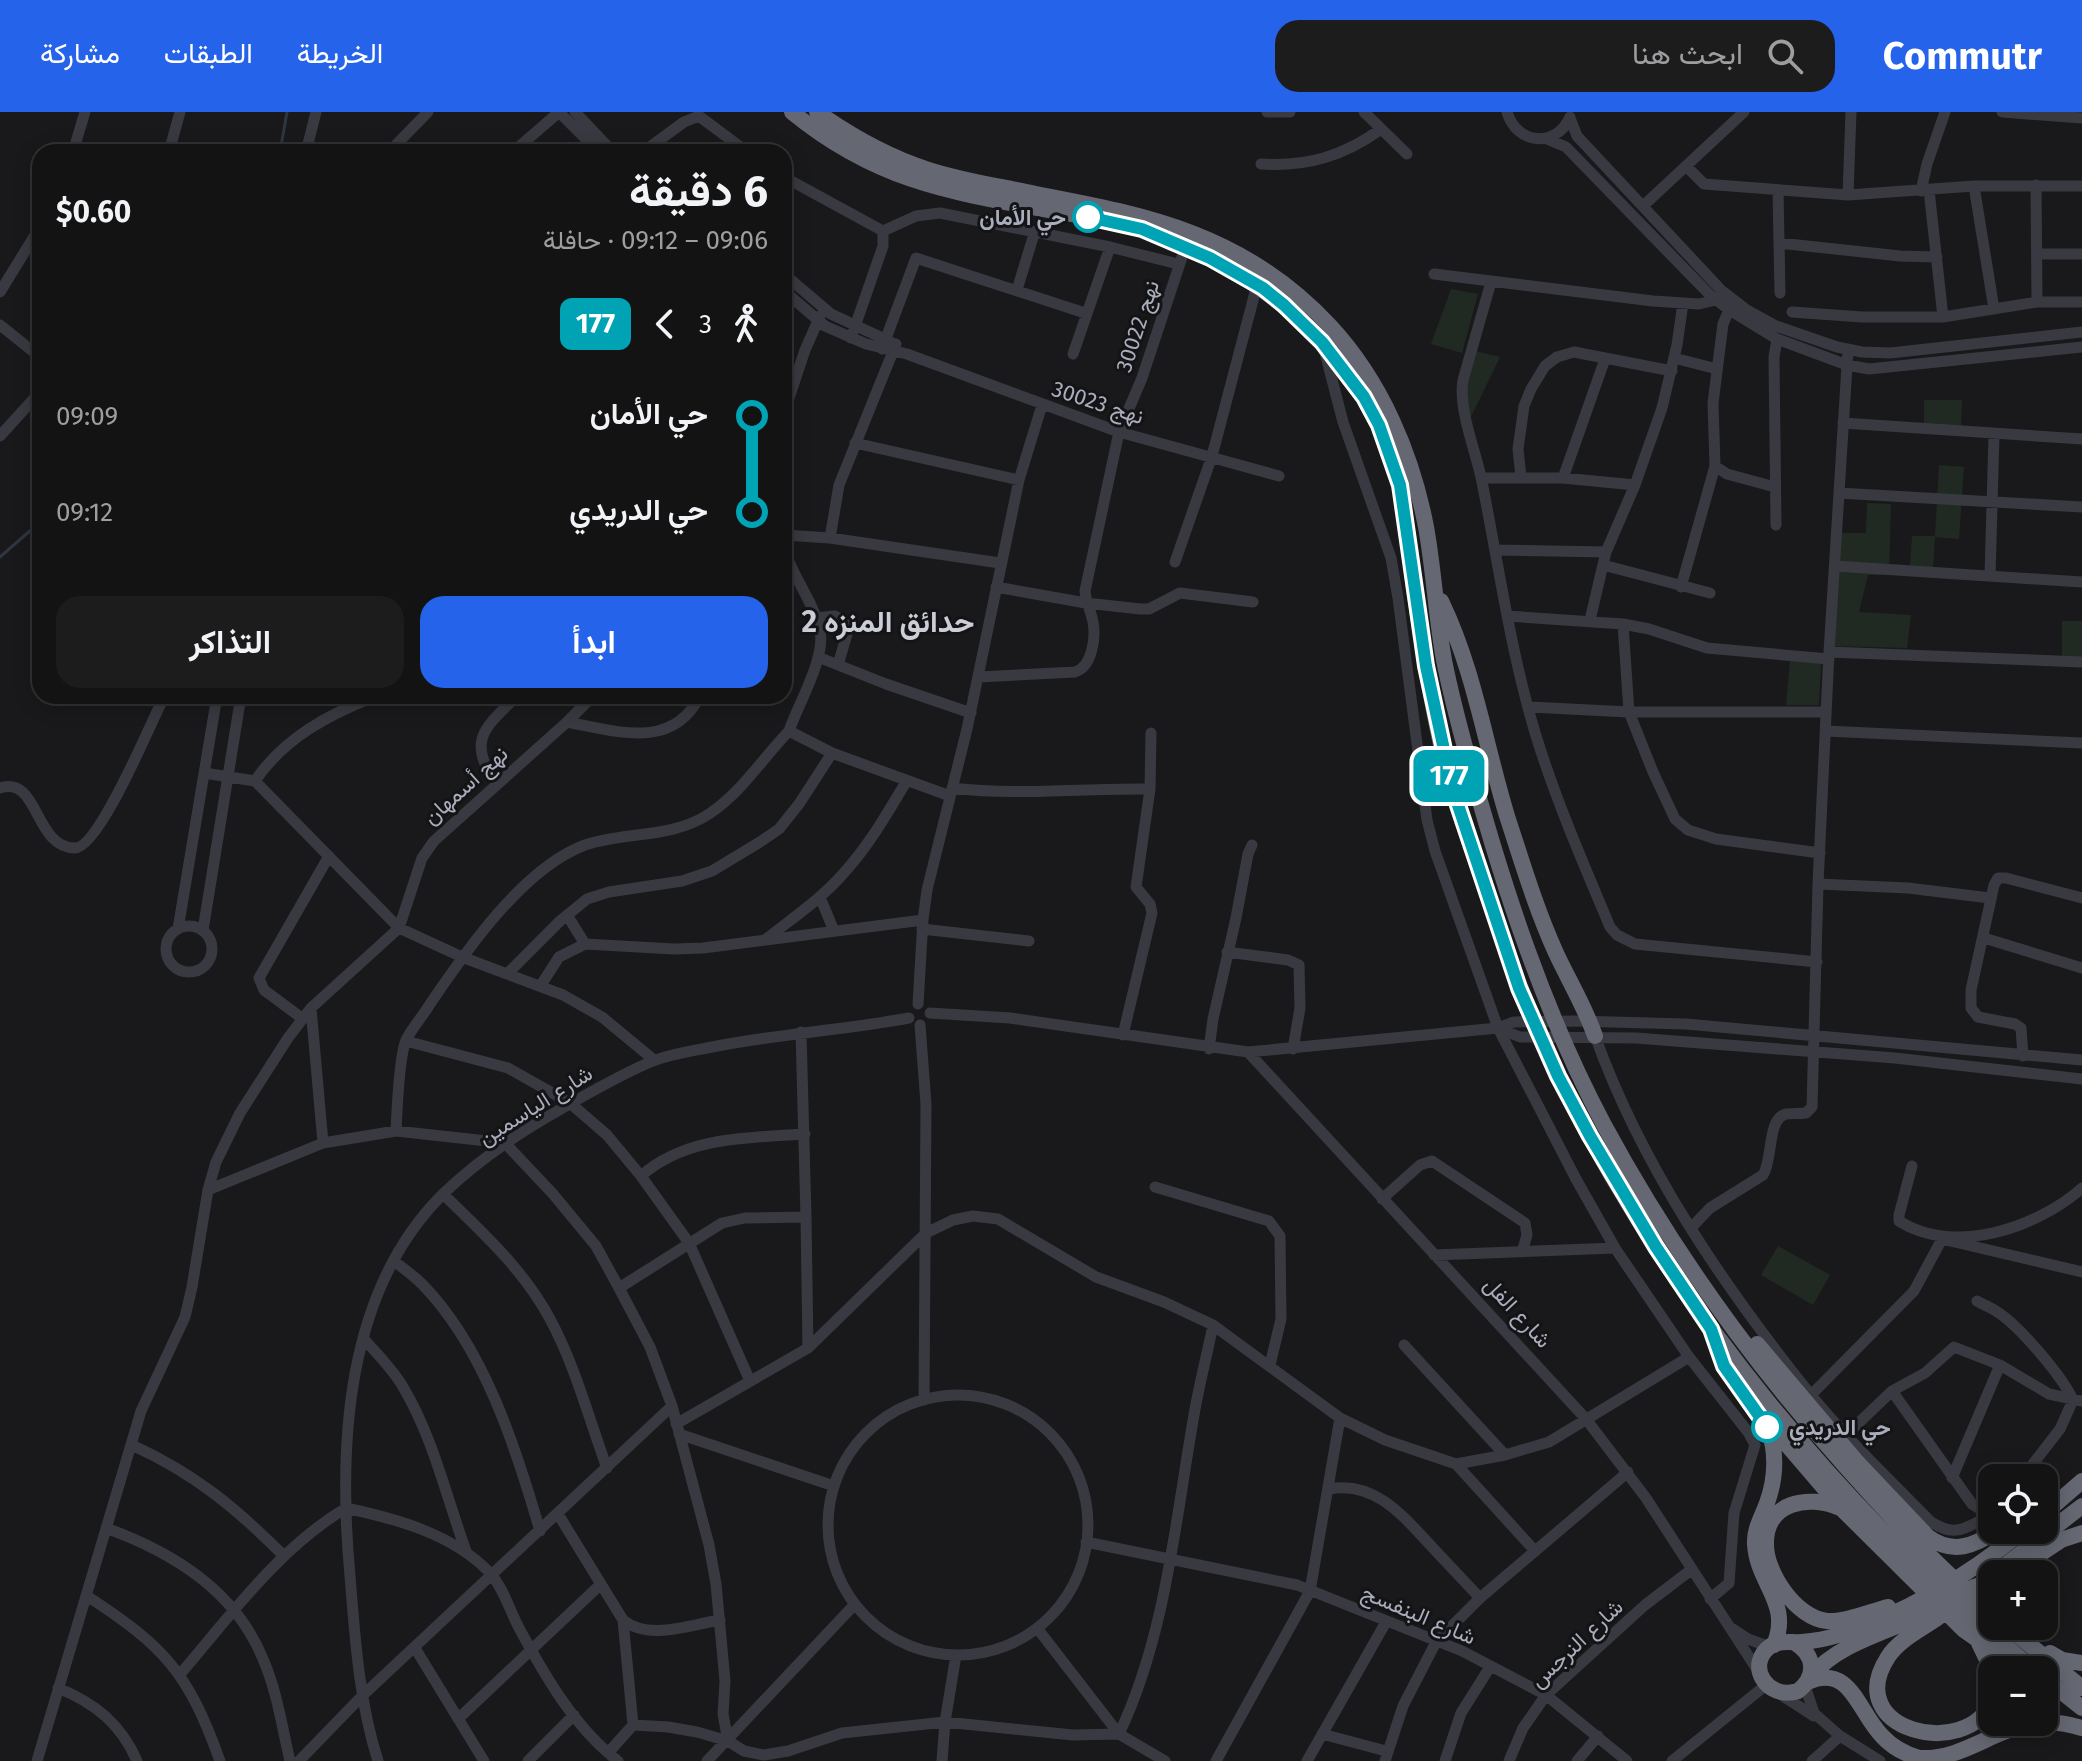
<!DOCTYPE html>
<html lang="ar">
<meta charset="utf-8">
<style>
body{margin:0;font-family:"Fira Sans",Vazirmatn,sans-serif;background:#1c1c1d;color:#f1f3f6;direction:rtl;height:100vh;display:flex;flex-direction:column;font-size:30px;white-space:nowrap}
*{box-sizing:border-box;margin:0}
p{font-size:26px;color:#9d9ea0}
.icon{flex:none;width:44px;height:44px;fill:none;stroke:currentColor;stroke-width:2;stroke-linecap:round;stroke-linejoin:round}
.map{position:relative;flex:1;overflow:hidden;direction:ltr}
.details{position:absolute;left:32px;top:32px;width:760px;height:560px;display:flex;flex-direction:column;background:#131314;border-radius:24px;box-shadow:0 4px 20px #0003,0 0 0 2px #323234;direction:rtl}
.details>*{flex:none}
.badge{padding:0 16px;border-radius:12px;font-size:28px;line-height:52px}
.buttons{position:absolute;left:1978px;top:1352px;display:grid;gap:16px}
.buttons a{display:grid;place-items:center;width:80px;height:80px;border-radius:16px;background:#131314;box-shadow:0 4px 20px #0003,0 0 0 2px #323234;font-size:40px}
.map>.badge{position:absolute;translate:-50% -50%;box-shadow:0 0 0 4px #fff}
.legs{display:flex;align-items:center;gap:12px;height:88px;padding:0 24px;font-size:26px}
.legs p{margin-inline-start:auto}
.headline{display:flex;align-items:center;justify-content:space-between;height:136px;padding:0 24px}
h1{font-size:44px;font-weight:700;line-height:60px}
.cta{display:flex;gap:16px;margin-top:auto;padding:16px 24px}
.cta a{flex:1;height:92px;border-radius:24px;background:#2563eb;color:#fff;font-size:32px;font-weight:700;line-height:92px;text-align:center}
.cta a+a{background:#1c1c1d;color:#f1f3f6}
ul{padding:0 24px;list-style:none}
li{display:flex;align-items:center;gap:28px;height:96px;font-size:30px}
li i{display:grid;place-items:center;width:12px;height:100%;margin:0 10px;background:currentColor}
li i::after{content:'';width:20px;height:20px;margin:-10px;border:6px solid;border-radius:50%;background:#131314}
li p{margin-inline-start:auto}
li:first-child i{background:linear-gradient(#0000 50%,currentColor 0)}
li:last-child i{background:linear-gradient(currentColor 50%,#0000 0)}
header{display:flex;align-items:center;gap:48px;box-sizing:border-box;height:112px;padding:0 40px;background:#2563eb;color:#fff}
header strong{font-size:38px}
nav{display:flex;gap:44px;margin-inline-start:auto;font-size:28px}
.search{width:560px;height:72px;background:#1c1c1d;display:flex;align-items:center;gap:20px;box-sizing:border-box;padding:0 28px;border-radius:24px;color:#9d9ea0;font-size:30px}
.map>svg:first-child{display:block}
.green{fill:#202a22}
.lines{fill:none;stroke-linecap:round;stroke-linejoin:round}
.stream{stroke:#2d3641;stroke-width:3}
.minor{stroke:#393a41;stroke-width:11}
.highway{stroke:#656772;stroke-width:16}
.line-1-casing{stroke:#fff;stroke-width:18}
.line-1{stroke:#00a3b4;stroke-width:12}
.stop-1-dot{fill:#fff;stroke:#00a3b4;stroke-width:4}
.labels{text-anchor:middle;stroke-width:6;stroke-linejoin:round;paint-order:stroke}
.stop-label{font-size:22px;font-weight:bold;fill:#aaaebc;stroke:#141416;text-anchor:end}
.street-label{font-size:22px;fill:#aaaebc;stroke:#141416}
.district-label{font-size:30px;font-weight:bold;fill:#ccced7;stroke:#141416}
</style>
<header>
<strong>Commutr</strong>
<div class="search"><svg class="icon" aria-label="search" viewBox="0 0 24 24"><circle cx="10" cy="10" r="6"/><path d="M15 15l6 6"/></svg>ابحث هنا</div>
<nav><a>الخريطة</a><a>الطبقات</a><a>مشاركة</a></nav>
</header>
<div class="map">
<svg width="2082" height="1649" viewBox="0 0 2082 1649">
<rect width="100%" height="100%" fill="#19191b"/>
<path class="green" d="M1451 177 1478 182 1462 241 1431 232Z
M1475 239 1500 245 1471 305 1463 282Z
M1924 288H1962L1961 314 1924 313Z
M1939 353 1964 355 1959 427 1935 425 1933 456 1910 455 1912 424H1935Z
M1867 391 1891 392 1889 463H1868L1859 500 1911 503 1907 536 1834 534 1838 421H1866Z
M2062 509H2082V545L2062 544Z
M1790 548 1821 551 1819 593H1786Z
M1778 1134 1830 1163 1813 1193 1761 1163Z"/>
<g class="lines">
<path class="stream" d="M280 40 287 0
M0 445 40 410"/>
<path class="minor" d="M559 0 599 40
M575 0 613 40
M1267 0H1290
M1364 0 1407 42
M1507 0C1516 32 1556 37 1570 5
M2002 0 2082 6
M1570 6 1577 24 1721 178 1747 198 1776 214 1837 235 1862 240 1890 241 2082 220
M1547 27 1566 35 1710 183 1728 197 1777 227 1847 253 1869 257 2082 235
M73 40 85 0
M169 40 180 0
M306 40 316 0
M389 40 428 0
M513 40 559 0
M643 40 684 10 699 4 747 40
M1261 52C1307 55 1344 44 1381 17
M1686 54 1704 72 1848 83 1974 74H2082
M784 65 883 119V134L851 226
M2036 73 2037 190
M1974 74 1994 197
M1778 78 1780 181
M1929 78 1943 205
M1921 79 1927 52 1945 0
M1848 83 1851 0
M1643 94 1744 0
M883 119 916 104 940 101 1110 135 1178 152
M1779 131 1900 144 1937 145
M2037 142H2082
M784 162 831 202 891 230
M1434 162 1653 189 1699 192 1716 188
M1491 170 1463 268C1458 298 1476 339 1482 370 1499 455 1511 543 1537 627 1557 691 1584 753 1610 815L1617 823 1635 832 1817 850
M1017 178 1034 122
M784 179 825 214 866 232 907 242 1119 320 1279 364
M0 180 40 115
M1792 200 1862 205H1943L2037 190H2082
M0 213 40 245
M1323 233 1343 310 1391 446 1398 486 1427 708 1435 739 1498 916 1576 1067 1615 1136 1689 1245 1748 1320 1755 1333 1734 1401 1729 1471 1710 1487
M882 237 916 146 1085 201
M1073 242 1110 135
M1674 246 1717 257
M784 301 805 238 820 204
M1843 311 2082 327
M0 324 40 280
M855 331 1019 368 1042 293
M1715 354 1727 362 1775 375
M1521 365 1518 337 1524 294 1531 277 1545 254 1557 245 1574 240 1672 259
M1482 366H1563L1635 373
M1563 366 1605 247
M1839 381 2082 395
M1776 413 1774 245 1777 227
M784 423 830 426 1000 451
M830 426 839 373 896 232
M1495 438 1606 440
M1175 450 1212 344 1257 173
M1603 453 1710 481
M1835 454 2082 470
M1990 464 1994 323
M996 475 1086 491 1140 497H1149L1180 481 1253 490
M1681 475 1715 354 1713 291 1723 212 1732 191
M1507 504 1623 512 1649 517 1707 536 1829 547
M815 506 835 504 846 510 847 522 838 553
M1590 508 1606 440 1635 373 1662 296 1677 233 1683 191
M1623 512 1629 600 1653 660 1675 707 1688 718 1716 727 1820 741
M1829 540 2082 550
M818 545 886 572 971 601
M979 565 1075 560C1092 555 1096 526 1093 510 1091 499 1086 491 1085 479L1119 320 1142 266 1187 130
M1530 595 1629 600H1826
M567 610C616 619 672 639 700 584
M1826 619 2082 631
M832 641 950 684
M204 661 255 669 399 816 462 845 563 883 602 905 654 948
M255 669C284 626 329 602 376 584
M496 671C466 629 485 615 517 584
M0 676C39 663 34 736 75 736 99 736 150 613 162 589L159 584
M952 676C1018 684 1083 676 1150 677
M1818 772 1908 776 1990 786
M820 785 834 819
M567 803 585 832
M166 837a23 23 0 1 1 46 0a23 23 0 1 1-46 0Z
M178 817 217 584
M922 817 1029 829
M203 818 241 584
M1984 826 2082 856
M765 828C791 807 820 788 842 763 868 735 887 702 906 670
M1227 840 1288 848 1299 853 1300 896 1293 937
M508 861 560 809 587 787 609 780 682 769 712 759 760 730 779 717 799 692 832 641 789 619C798 592 826 546 820 518 814 491 793 465 784 437
M541 873 559 845 585 832 674 837 703 836 923 808
M918 892 923 808 927 778 967 617 1019 368
M311 896 323 1031
M930 901 1010 906 1248 940 1498 916 1514 910 1575 909 1686 912 2082 948
M303 907 264 878 259 866 329 744
M920 913 926 992 924 1288
M1498 916 1520 925 1636 926 1895 946 2082 967
M801 920 806 1105
M1123 923 1152 801 1150 792 1136 775 1150 677 1151 621
M1595 924C1642 1055 1723 1173 1810 1282 1847 1327 1890 1368 1931 1410 1958 1427 1966 1414 1992 1403
M406 929 508 956 570 991 607 1023 641 1064 689 1131 750 1269
M1209 937 1213 907 1236 806 1248 742 1252 733
M1248 940 1586 1307 1646 1386 1760 1562
M2023 944 2021 916 2015 912 1978 905 1971 896V878L1994 773 1998 766H2006L2082 786
M396 1019C397 997 399 945 406 928 412 916 423 904 430 892 466 839 523 756 585 733 626 719 671 727 709 702 741 681 762 647 789 619
M1912 1054 1899 1103V1109C1954 1144 2037 1116 2082 1076
M641 1064C686 1024 748 1026 805 1022
M1155 1075 1269 1109 1280 1124 1281 1207 1270 1253
M208 1078 323 1031 396 1019 505 1031 553 1082 596 1134 619 1176 650 1235 672 1294 709 1433 716 1472 725 1569 723 1602 728 1629
M443 1082C482 1120 524 1158 550 1207 575 1253 589 1307 607 1356
M1382 1087 1420 1053 1432 1049 1525 1111 1527 1123 1522 1140
M1691 1116 1710 1096 1763 1063C1773 1048 1767 1006 1786 1002 1792 1001 1799 1002 1806 1001L1812 995 1818 772 1829 540 1848 238
M1434 1143 1615 1136
M394 1149C403 1156 414 1164 422 1172 484 1235 516 1336 540 1419
M619 1176 722 1111 745 1106 806 1105 808 1236
M1977 1189C1984 1193 1992 1196 1999 1201 2021 1216 2062 1264 2073 1288L2060 1317 2022 1366
M363 1226C377 1242 392 1256 403 1275 433 1325 446 1384 466 1439
M1404 1233 1505 1343
M2000 1253 2049 1282 2082 1289
M1892 1279 1972 1392 1985 1400 1992 1396
M1811 1283 1914 1179 1942 1127 2082 1160
M828 1413a130 130 0 1 1 260 0a130 130 0 1 1-260 0Z
M676 1312 808 1236 926 1121 953 1108 973 1104 998 1107 1096 1165 1164 1190 1213 1213
M679 1322 834 1374
M1846 1323 1892 1279 1925 1261 1954 1235 2000 1253 1952 1366
M132 1333C195 1362 235 1395 284 1444
M1456 1352 1535 1439
M1329 1377C1375 1368 1404 1405 1432 1435 1448 1452 1464 1469 1480 1486
M558 1402 623 1508C649 1529 689 1513 720 1508
M106 1416C172 1440 235 1478 263 1547 277 1579 282 1615 290 1649
M1086 1430 1297 1473 1462 1539 1546 1583 1627 1649
M87 1484C165 1535 188 1560 220 1649
M1037 1516 1119 1622 1165 1649
M1733 1517 1748 1527 1770 1535
M415 1536 484 1649
M181 1561C231 1503 279 1436 346 1396 397 1407 453 1422 490 1461 503 1475 510 1499 519 1516 545 1564 574 1615 618 1649
M1805 1574 1814 1601 1840 1624 1880 1649
M58 1576C95 1591 121 1612 137 1649
M1778 1581 1814 1604
M458 1607 601 1472
M633 1613 668 1615 697 1620 728 1629 744 1639 764 1643 788 1639 842 1621 945 1610 1073 1623 1119 1622
M1119 1622C1166 1523 1175 1410 1194 1303 1199 1273 1207 1243 1213 1213L1340 1306 1385 1328 1456 1352 1505 1343 1549 1330 1689 1245
M1322 1622 1386 1639
M608 1641 633 1613 623 1508
M37 1649 141 1299 185 1205 192 1175 208 1078 216 1050 240 1001 288 926 311 896 399 816 422 746 434 729 567 610 593 584
M299 1649 362 1584 672 1294
M378 1649C359 1589 355 1526 350 1464 338 1334 345 1179 443 1082 478 1048 520 1020 561 997 591 980 621 962 653 949 671 942 692 939 712 935 777 922 844 918 909 906
M528 1649 574 1603
M707 1649 855 1492
M942 1649 945 1610 956 1543
M1216 1649 1310 1479 1340 1306
M1307 1649 1386 1510
M1385 1649 1403 1594 1436 1530 1480 1486 1628 1360
M1445 1649 1461 1601 1490 1555
M1509 1649 1523 1616 1546 1583 1645 1493 1691 1458
M1577 1649 1598 1624
M1672 1649 1766 1573
M1812 1649 1840 1624"/>
<path class="highway" d="M792 0C875 68 948 80 1049 98 1080 104 1113 107 1143 118 1218 144 1287 185 1337 247 1366 282 1388 326 1399 371 1407 405 1409 442 1414 477 1424 543 1434 612 1452 677 1462 711 1475 745 1486 779 1508 843 1530 907 1560 968 1674 1196 1838 1396 2034 1558
M817 0C851 24 886 44 926 57 962 69 999 74 1036 82 1152 104 1245 123 1330 214 1381 269 1412 342 1426 415 1434 459 1436 504 1444 548 1451 584 1461 621 1471 657 1504 778 1545 902 1604 1013 1671 1137 1753 1251 1847 1356 1892 1407 1940 1457 1992 1501
M1441 489C1474 557 1485 632 1507 704 1522 750 1536 797 1556 841 1569 869 1585 895 1595 924
M1715 1230 1724 1254 1747 1286 1843 1398 1964 1518 1988 1535 2010 1546
M1757 1232 1856 1349 1928 1425C1953 1443 1974 1434 1998 1418
M1769 1318C1777 1343 1776 1366 1767 1391 1762 1405 1754 1417 1755 1432 1757 1472 1792 1491 1774 1533
M1840 1396C1809 1382 1766 1390 1766 1431 1765 1460 1796 1506 1827 1509 1846 1510 1869 1500 1888 1495
M2044 1402 2082 1369
M2031 1448 2061 1428 2082 1421
M1994 1462 2082 1394
M1992 1470C1987 1472 1979 1473 1974 1475 1962 1482 1949 1498 1936 1507 1920 1518 1899 1528 1888 1545 1840 1619 1967 1649 1992 1589
M2007 1514 2082 1576
M1795 1531C1815 1543 1817 1564 1798 1579 1766 1589 1744 1551 1772 1533 1782 1528 1792 1531 1802 1530 1814 1529 1826 1527 1838 1523 1905 1502 1970 1462 2024 1418
M1979 1531 1992 1558
M2050 1541 2062 1548 2082 1551
M1811 1564C1841 1529 1890 1520 1931 1499
M2044 1566 2082 1596
M1808 1570C1851 1551 1858 1600 1882 1624 1892 1635 1905 1642 1919 1646 1978 1649 2009 1593 2082 1616"/>
</g>
<g class="lines">
<g class="line-1-casing">
<path id="line-1" d="M1088 105 1142 117 1210 146 1263 176 1284 193 1322 230 1364 285 1379 313 1400 373 1426 554 1452 675 1519 876 1558 964 1590 1024 1656 1135 1711 1217 1724 1254 1767 1315"/>
</g>
<use href="#line-1" class="line-1"/>
</g>
<g class="stop-1-dot">
<circle cx="1088" cy="105" r="14"/>
<circle cx="1767" cy="1315" r="14"/>
</g>
<g class="labels">
<g class="stop-label">
<text x="1066" y="113">حي الأمان</text>
<text x="1789" y="1323" text-anchor="start">حي الدريدي</text>
</g>
<g class="street-label">
<text transform="translate(1137 214) rotate(-72)" y="8">نهج 30022</text>
<text transform="translate(1098 290) rotate(18)" y="8">نهج 30023</text>
<text transform="translate(465 673) rotate(-42)" y="8">نهج أسمهان</text>
<text transform="translate(535 993) rotate(-32)" y="8">شارع الياسمين</text>
<text transform="translate(1518 1200) rotate(47)" y="8">شارع الفل</text>
<text transform="translate(1419 1502) rotate(23)" y="8">شارع البنفسج</text>
<text transform="translate(1576 1531) rotate(-43)" y="8">شارع النرجس</text>
</g>
<g class="district-label">
<text x="888" y="520">حدائق المنزه 2</text>
</g>
</g>
</svg>
<div class="buttons">
<a><svg class="icon" aria-label="locate" viewBox="0 0 24 24"><circle cx="12" cy="12" r="6"/><path d="M12 2v4M12 18v4M2 12h4M18 12h4"/></svg></a>
<a>+</a>
<a>−</a>
</div>
<b class="badge" style="left:1449px;top:664px;background:#00a3b4;color:#fff">177</b>
<section class="details">
<div class="headline"><div><h1>6 دقيقة</h1><p>09:06 – 09:12 · حافلة</p></div><b>$0.60</b></div>
<div class="legs"><svg class="icon" aria-label="walk" viewBox="0 0 24 24"><circle cx="13" cy="4" r="2"/><path d="M13 8l-2 6 4 7M11 14l-3 7M7 12l3-4h3l4 4"/></svg>3<svg class="icon" aria-label="back" viewBox="0 0 24 24"><path d="M15 5l-7 7 7 7"/></svg><b class="badge" style="background:#00a3b4;color:#fff">177</b></div>
<ul>
<li><i style="color:#00a3b4"></i><b>حي الأمان</b><p>09:09</p></li>
<li><i style="color:#00a3b4"></i><b>حي الدريدي</b><p>09:12</p></li>
</ul>
<div class="cta"><a>ابدأ</a><a>التذاكر</a></div>
</section>
</div>
